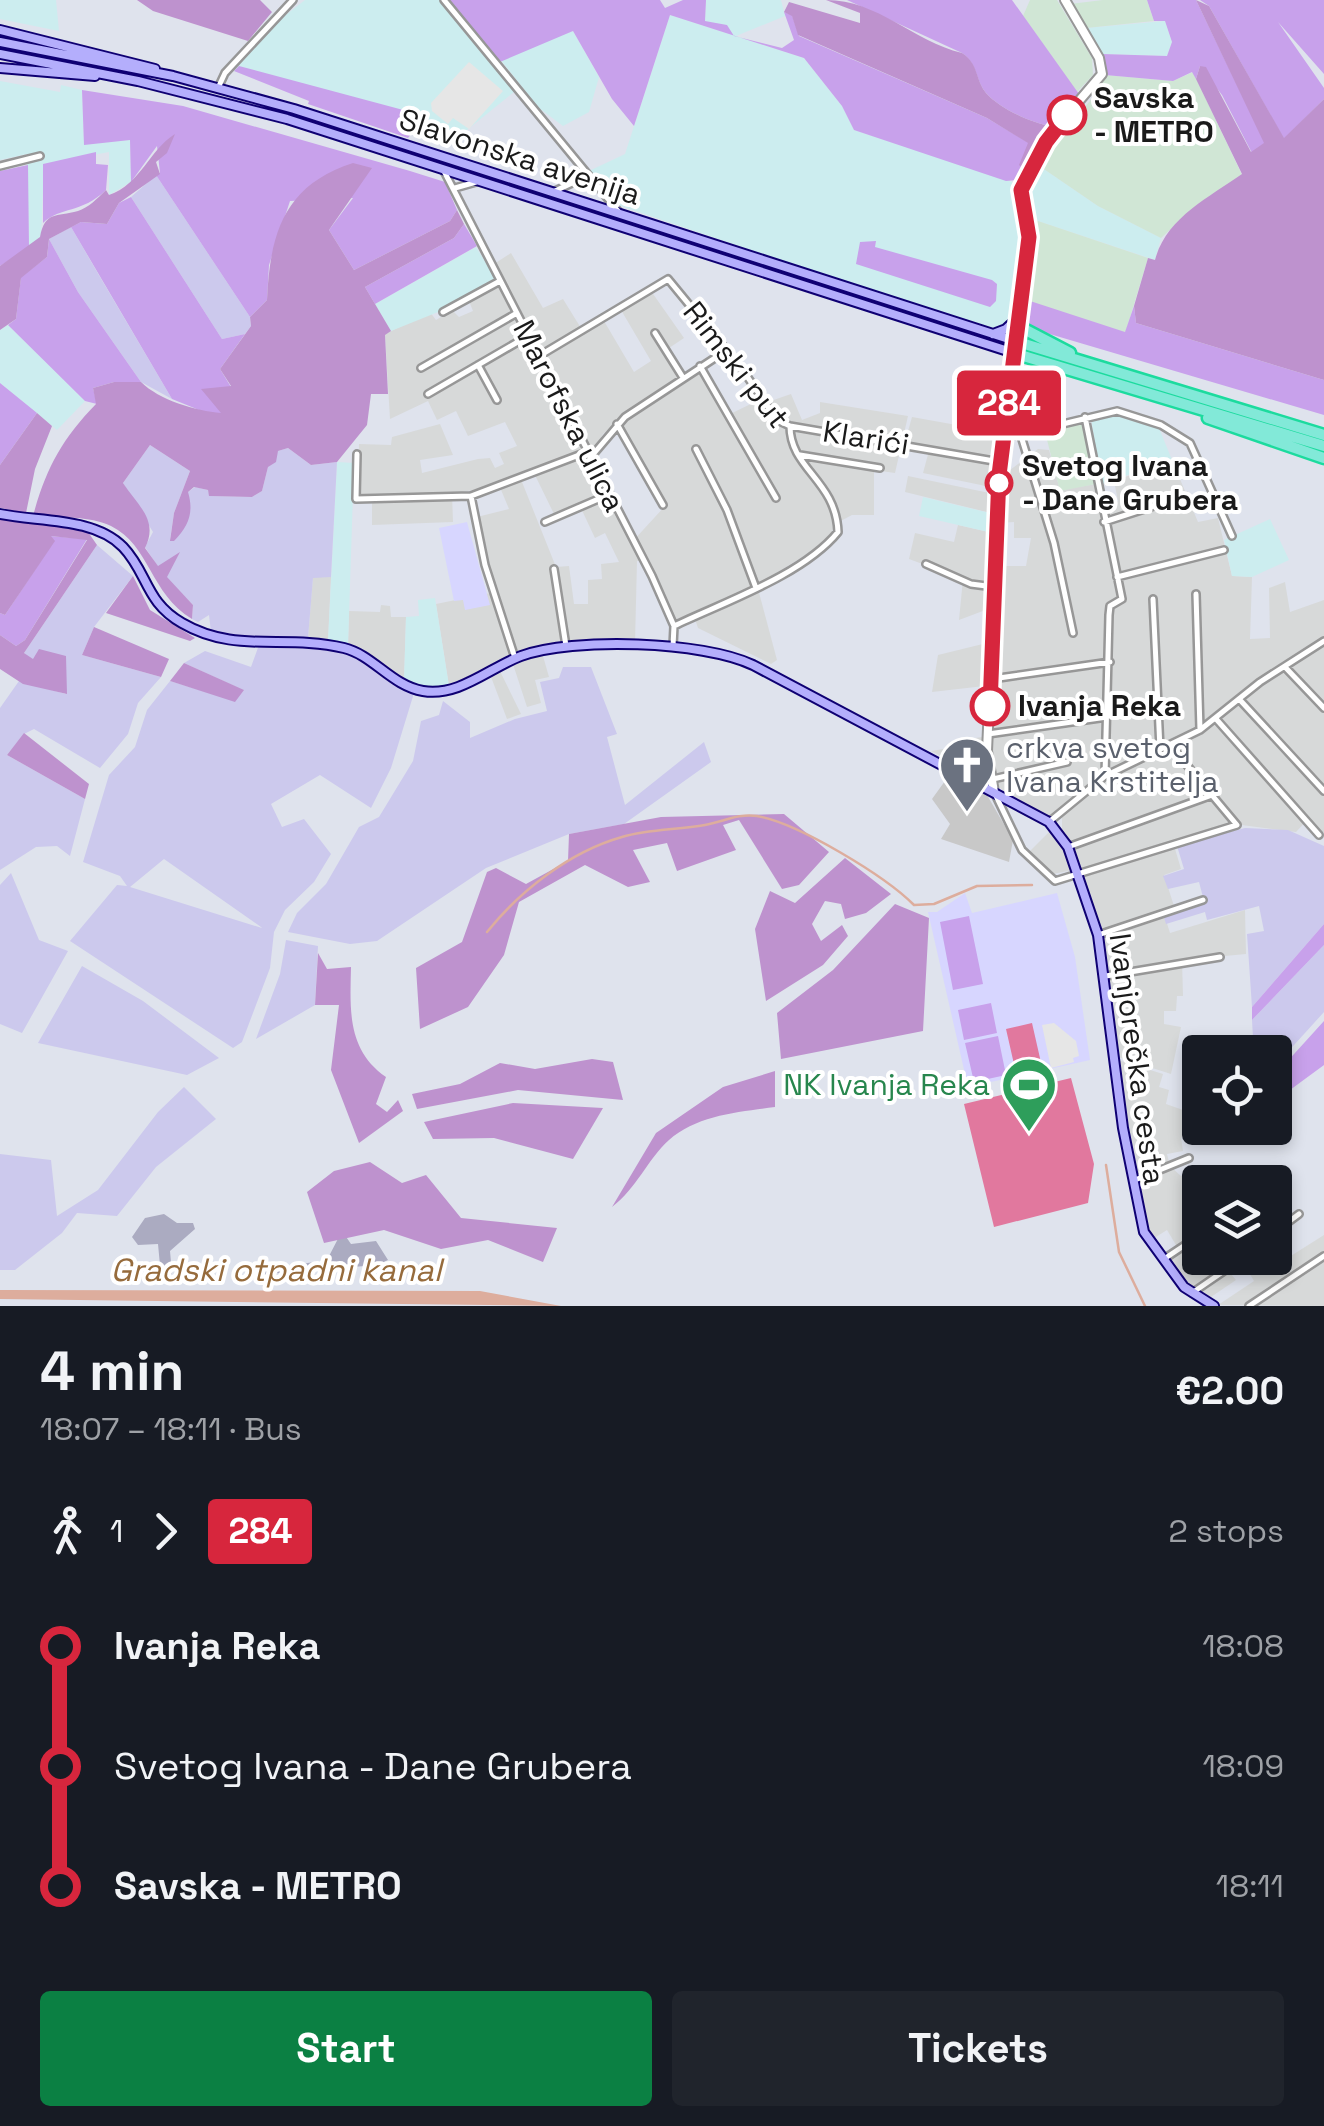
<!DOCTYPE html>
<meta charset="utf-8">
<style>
body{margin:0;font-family:"Space Grotesk",sans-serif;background:#20242c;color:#f1f3f6;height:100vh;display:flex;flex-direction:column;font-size:38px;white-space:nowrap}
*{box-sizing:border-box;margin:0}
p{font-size:32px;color:#9ea1a6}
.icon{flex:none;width:55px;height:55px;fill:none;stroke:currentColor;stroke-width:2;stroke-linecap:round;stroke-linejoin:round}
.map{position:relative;height:1306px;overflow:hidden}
.panel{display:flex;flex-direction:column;background:#171b24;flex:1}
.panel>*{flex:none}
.badge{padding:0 20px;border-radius:8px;font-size:35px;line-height:65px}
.fabs{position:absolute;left:1182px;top:1035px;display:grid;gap:20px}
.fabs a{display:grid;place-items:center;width:110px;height:110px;border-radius:10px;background:#171b24;box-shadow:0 5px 15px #0003;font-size:50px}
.map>.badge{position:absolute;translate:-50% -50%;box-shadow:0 0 0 5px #fff}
.legs{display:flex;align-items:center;gap:15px;height:110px;padding:0 40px;font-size:32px}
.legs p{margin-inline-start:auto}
.summary{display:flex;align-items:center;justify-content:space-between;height:170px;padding:0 40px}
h1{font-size:55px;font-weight:700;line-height:75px}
.button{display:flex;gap:20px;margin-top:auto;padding:20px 40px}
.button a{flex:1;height:115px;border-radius:10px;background:#0b8043;color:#fff;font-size:40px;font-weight:700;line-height:115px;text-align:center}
.button a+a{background:#20242c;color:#f1f3f6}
ul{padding:0 40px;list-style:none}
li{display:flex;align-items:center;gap:35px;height:120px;font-size:38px}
li i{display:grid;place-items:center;width:15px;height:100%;margin:0 12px;background:currentColor}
li i::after{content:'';width:25px;height:25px;margin:-12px;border:8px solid;border-radius:50%;background:#171b24}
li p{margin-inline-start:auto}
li:first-child i{background:linear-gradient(#0000 50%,currentColor 0)}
li:last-child i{background:linear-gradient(currentColor 50%,#0000 0)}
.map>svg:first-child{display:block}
.residential{fill:#d7d9d9;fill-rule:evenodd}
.commercial{fill:#ccedef}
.industrial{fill:#d0e6d5}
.education{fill:#d7d6ff}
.religious{fill:#c8c8c8}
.construction{fill:#ababc1}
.farmland{fill:#ccc9ed;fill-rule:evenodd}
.grass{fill:#c8a1eb}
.forest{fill:#be92ce}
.pitch{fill:#e1789e}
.parking{fill:#e6e6e6}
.water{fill:#ddad9d}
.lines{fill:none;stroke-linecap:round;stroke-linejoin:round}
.stream{stroke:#ddad9d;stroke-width:2.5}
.minor-casing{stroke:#979797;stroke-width:10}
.tertiary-casing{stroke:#979797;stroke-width:12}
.secondary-casing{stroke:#0f0073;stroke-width:12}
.motorway-casing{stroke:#1cdb9e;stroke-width:15}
.minor{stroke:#fff;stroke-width:5}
.tertiary{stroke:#fff;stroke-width:8}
.secondary{stroke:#b4aefc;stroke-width:8}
.motorway{stroke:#82e9d8;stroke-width:10}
.line-1-casing{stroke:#fff;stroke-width:22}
.line-1{stroke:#d7263d;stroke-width:15}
.stop-1-dot{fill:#fff;stroke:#d7263d;stroke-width:5}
.labels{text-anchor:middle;stroke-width:8;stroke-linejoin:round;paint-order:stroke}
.stop-label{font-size:30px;font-weight:bold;fill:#1a1a1a;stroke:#fff;text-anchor:start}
.street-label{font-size:30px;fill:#1a1a1a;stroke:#fff}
.worship-label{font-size:30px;fill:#5b616d;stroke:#fff;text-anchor:start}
.leisure-label{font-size:30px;fill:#27864d;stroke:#fff;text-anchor:end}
.water-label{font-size:32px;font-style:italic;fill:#966b3c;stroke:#fff}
</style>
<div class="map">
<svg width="1324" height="1306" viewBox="0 0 1324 1306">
<rect width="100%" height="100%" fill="#dfe3ed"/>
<path class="residential" d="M511 253 543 308 563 299 584 333 604 321 634 372 651 361 621 310 651 291 684 338 663 352 682 379 699 369 726 416 759 400 762 404 791 394 802 420 820 413V402L908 416 895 473 874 470V515H852L835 524 828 541 757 585 777 660 771 664 698 628 693 613 675 620 646 560 637 561 635 643 541 649 549 677 535 680 541 703 527 707 511 658 497 665 521 714 507 719 488 669 449 686 436 604 495 592 477 517 509 509 499 485 452 494 453 522 372 525V497L358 495 359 444 391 445 392 437 440 424 453 455 420 460 422 473 478 459 490 458 495 468 504 464 499 453 517 446 505 422 468 436 456 411 437 420 428 401 390 419 385 334 430 312 436 320 452 310 459 317 473 311 469 301 502 282 494 264ZM618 421 666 505 632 542 588 460 603 434ZM533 471 554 514 579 504 595 538 605 533 619 562 601 564 602 579 588 580V604H574L569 566 556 567 520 477Z
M912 417 1001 433 996 474 1002 476 1038 449 1049 450 1060 490 1096 484 1100 506 1118 501 1114 481 1172 460 1198 522 1218 518 1232 576 1252 577 1250 639 1270 638 1269 588 1285 582 1290 612 1324 600V833L1308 819 1296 832 1234 824 1173 842 1181 869 1164 875 1174 906 1163 911 1170 933 1245 910 1246 954 1182 960 1183 996H1177L1176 1011H1164V1024L1181 1027 1171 1074 1118 1057 1106 960 1078 869 1053 874 1029 852 1052 829H1062V816L1056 811 1047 817 1008 795 996 784 991 768 970 765 968 770 931 751 950 748 953 741 990 736 993 685 932 692 938 655 995 641 996 606 959 620 963 579 909 559 915 533 954 542 958 525 993 533V566H1026L1031 538H1014V522L999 523V515L905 492 908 476 999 495 1000 489 923 473 930 447 905 442Z
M313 577H331L328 641 308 638Z
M381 605 390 606 391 617H406L404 681 348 646 349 611 380 612Z
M1118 1060 1163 1074 1159 1087 1169 1090 1166 1104 1200 1116V1121L1181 1138 1183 1151 1167 1154 1170 1166 1181 1176 1188 1172 1191 1176 1186 1182 1200 1201 1182 1218 1200 1236V1258L1239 1259 1226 1268 1236 1280 1208 1299 1180 1279 1165 1261 1179 1250 1167 1230 1151 1240 1144 1224Z
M1324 1235V1306L1218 1305 1254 1281 1242 1261 1246 1258H1275V1242L1286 1259Z"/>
<path class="commercial" d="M0 0H56L59 31 0 19Z
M305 0H441L514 92 452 142 422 120 234 71 270 27Z
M706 0H781L785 16 736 36 804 58 842 106 854 130 1012 182 1024 215 1026 239 1016 313 1010 324 994 328 884 295 612 203 589 171 625 154 670 15 733 35 705 21Z
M1165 21 1172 42 1167 56 1102 54 1086 28Z
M573 31 599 77 589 112 563 126 539 108 499 58Z
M0 81 60 92 61 85 82 90 84 144 130 140 131 182 109 195V152L44 164 41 237 29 248 27 154 0 160Z
M1038 165 1098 206 1161 238 1155 260 1032 219 1023 187Z
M476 247 496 279 443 310 391 331 375 304Z
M8 325 85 401 57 430 0 383V330Z
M1122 415 1159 428 1172 460 1102 484 1091 419Z
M337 462 354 463 348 646 328 641Z
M923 497 994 514 993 533 919 516Z
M1270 519 1289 560 1252 577 1232 576 1224 540Z
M435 598 449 686 418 687 404 681 406 617 419 616 418 600Z"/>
<path class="industrial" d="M1030 0H1057L1092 58 1093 75 1077 92 1023 16Z
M1103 0H1147L1154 21 1086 28 1070 4Z
M1193 72 1242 175 1197 205 1161 238 1098 206 1038 165 1098 91 1105 75 1173 81Z
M1032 219 1148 258 1119 354 1025 321Z
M1085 422 1096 484 1060 491 1044 428Z"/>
<path class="education" d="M467 522 490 605 465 610 463 600 454 601 439 528Z
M965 893 972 913 1057 893 1075 957 1090 1060 968 1087 928 912H937Z"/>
<path class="religious" d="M950 774 987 795 1013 840 1009 862 941 839 950 824 932 799Z"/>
<path class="construction" d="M164 1214 177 1223H193L195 1229 170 1251 172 1274 161 1276 158 1244 138 1245 132 1237 145 1218Z
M342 1231 351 1244 376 1241 388 1260 377 1265 255 1275 264 1262 282 1267 327 1260Z"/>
<path class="farmland" d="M156 175 250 317 251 326 245 334 222 339 131 197Z
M71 227 100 277 172 399 141 382 78 292 49 239Z
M150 445 190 471 174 513 170 540 188 492 195 487 208 490 210 496 252 497 262 491 268 467 278 451 288 448 311 465 337 462 331 577 313 578 308 638 235 639 211 632 209 615 198 622 192 619 193 605 166 577 178 554 158 567 145 547 153 532 123 483Z
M97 545 133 576 94 627 82 655 161 677 138 703 128 734 100 768 34 729 24 734 7 755 85 799 70 856 57 846 36 847 0 870V708L19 681 66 694 24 653Z
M293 641 347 653 414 693 391 768 371 808 320 775 271 804 282 827 304 819 331 854 314 882 285 910 274 932 270 968 242 1042 233 1048 70 941 117 885 127 886 120 876 83 862 109 775 135 747 147 710 170 681 235 701 243 690 184 663 205 651 251 667 259 645ZM164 859 261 927 262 928 130 887Z
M563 667H591L617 734 607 737 625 805 704 742 711 762 624 824 569 834 486 868 377 941 350 944 288 932 297 913 326 884 359 827 379 817 413 761 421 721 439 715 443 701 470 722V738L515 719 547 711 540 682 559 678Z
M1245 828 1288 830 1324 846V924L1252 1007 1247 934 1264 931 1259 906 1207 920 1205 912 1166 924 1163 914 1204 901 1199 882 1168 889 1163 876 1184 869 1177 846Z
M11 873 39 940 68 951 22 1033 0 1024V885Z
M286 940 318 946 315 1005 256 1039 280 974Z
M1324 945V1012L1275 1066V1052H1242L1253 1038 1252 1020Z
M82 966 143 1001 219 1058 187 1075 38 1043Z
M184 1087 216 1119 156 1167 117 1216 77 1213 62 1233 15 1270H0V1154L51 1160 57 1216 98 1190 158 1112Z"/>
<path class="grass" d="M448 0H660L665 8 683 0H706L705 21 727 25 734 36 782 48 794 40 784 12 792 15 799 36 987 118 1029 143 1020 165 1025 170 1017 180 1006 181 854 130 842 106 804 58 670 15 634 126 612 99 573 31 500 62Z
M847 0H1012L1079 94 1050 126C1031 123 999 108 986 93 975 79 978 64 962 53Z
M1147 0H1196L1265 143 1252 153 1222 95 1200 66 1196 79 1192 72 1173 81 1105 75 1102 54 1167 56 1172 42 1165 21H1154Z
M1200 0H1324V74L1278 22 1324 88V99L1284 139 1209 6Z
M239 66 407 111 415 129 408 138 308 104 309 101 234 71Z
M82 90 183 106 410 171 445 182 457 210 450 221 354 270 329 230 353 198 290 201 269 265 267 300 250 317 156 175 160 173 157 146 131 182 130 140 84 145Z
M96 152V164L108 165 106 190C81 214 61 206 43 223V164Z
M28 165 29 248 0 266V171Z
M131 197 222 339 245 334 220 369 231 387 223 414 204 412 172 399 71 227 81 222 107 224 119 203Z
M464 224 477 246 375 304 365 287 454 238Z
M49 239 78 292 141 382H114L93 388 97 404 85 401 8 325 16 319 21 277 47 257Z
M876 241 875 247 992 280 997 284 996 301 990 307 856 264 860 242Z
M1027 300 1125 332 1134 306 1136 323 1324 380V415L1026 327Z
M0 383 37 413 0 465Z
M50 536 87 539 25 640 16 646 0 635V613L5 615 54 541Z
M969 916 983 984 953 990 940 922Z
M1324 924V945L1252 1020V1007Z
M991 1003 997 1033 964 1040 958 1010Z
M1324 1021V1065L1275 1101V1075Z
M998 1036 1006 1075 974 1082 965 1043Z"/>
<path class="forest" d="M137 0H260L272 12 248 41 153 11Z
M826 0C878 0 913 41 962 53 979 64 975 79 986 93 999 108 1031 123 1050 126L1025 170 1019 165 1028 143 987 118 798 35 792 16 784 12 789 2 860 23V13Z
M1196 0 1209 6 1284 138 1324 99V380L1136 323 1134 306 1148 258 1155 260C1166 218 1208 198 1242 174L1196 79 1200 66 1206 67 1251 152 1264 143Z
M175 134 167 153 156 162 160 174 119 203 107 224 81 222 49 239 47 257 21 278 16 319 0 330V266L40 237C45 211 56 217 78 211 88 208 98 198 106 190L109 195C141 184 149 150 175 134Z
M353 163 372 168 329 230 354 270 450 221 457 210 464 224 454 238 365 287 391 331 385 335 388 394H371L367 425 337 462 311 465 288 448 278 451 276 462 268 467 262 491 252 497 209 496 208 490 194 487 188 492C194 512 189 526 174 541H170L174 513 190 471 150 445 123 483C138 506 159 520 145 548L158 566 180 552 167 577 193 605 192 619C150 594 150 545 111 526 91 516 56 517 33 516 46 468 62 439 96 404L93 388 114 382H141C159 400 196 411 221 413L201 389 231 386 220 369 251 326 250 317 267 300C270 232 285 185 353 163Z
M37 413 52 426 35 469 26 513 0 508V465Z
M0 516 88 532 97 545 24 653 33 659 39 649 66 656 67 694 23 684 0 669V635L16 646 25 640 87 540 51 536 55 541 5 615 0 613Z
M133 576 150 610 195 638 190 641 106 613Z
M94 627 169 659 161 677 82 655Z
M184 663 244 690 235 702 170 681Z
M24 733 89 784 85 799 7 755Z
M784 814 829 852 799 885 782 889 739 820 723 825 736 850 677 871 667 843 633 850 650 882 628 887 585 865 519 902 504 955 468 1007 420 1029 416 968 462 942 487 872 496 868 526 884 568 861 569 834 661 817Z
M845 858 891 894 866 913 845 919 841 904 825 901 812 924 821 941 842 925 848 936 823 965 766 1001 755 929 770 891 795 903Z
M895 904 929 918 923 1031 781 1059 777 1013 833 970Z
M318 953 327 969 351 967C350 1010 347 1050 386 1077L376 1104 387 1112 398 1100 403 1111 359 1143 331 1070 339 1005H315Z
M592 1059 613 1062 623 1100 518 1090 417 1109 412 1094 460 1084 500 1063 535 1069Z
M775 1071V1107C739 1112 697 1115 669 1140 647 1160 637 1188 612 1207L656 1133 723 1087Z
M513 1103 603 1108 573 1159 494 1138 433 1139 424 1122Z
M370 1162 402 1183 426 1175 461 1218 557 1228 543 1262 488 1240 441 1249 384 1230 324 1243 307 1192 334 1171Z"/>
<path class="pitch" d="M1032 1023 1042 1067 1016 1073 1006 1029Z
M1071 1078 1094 1164 1088 1203 994 1227 964 1104Z"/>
<path class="parking" d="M469 62 503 91 469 129 453 118 448 124 432 111 431 103Z
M1054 1023 1076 1041 1079 1056 1073 1058 1074 1062 1051 1068 1042 1025Z"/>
<path class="water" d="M0 1290 480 1291 561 1306 0 1299Z"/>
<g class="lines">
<path class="stream" d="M487 932C520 891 569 852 622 837 649 829 677 830 705 825 723 822 738 813 757 816 798 823 885 876 914 905L934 904 977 886 1032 885
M1106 1165 1119 1252 1145 1306"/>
<g class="minor-casing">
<path id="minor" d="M444 0 618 211
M218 88 225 73 293 0
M0 166 40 156
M444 171 652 576 674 626 673 646
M455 188 476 182
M555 191 587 176
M443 312 500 281
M655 333 682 376
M539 356 668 279 742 369 777 420 790 426C790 469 836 480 838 532 803 575 724 602 674 626
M478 365 497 400
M700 366 776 498
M421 368 517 313
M428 394 528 336
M1085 417 1122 599 1110 606 1109 615 1105 776
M617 424 663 505
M790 426 1000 462
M1021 436 1054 543 1073 633
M1004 438 1117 411 1161 425 1190 443 1232 536
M696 449 727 510 756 588
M357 454 356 499 471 496 587 452
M800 455 880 468
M590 458 625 417 727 350
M471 496 485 565 515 658
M545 522 610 494
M1104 522 1185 496
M926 564 971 584 994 587
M554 569 566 646
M1117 577 1224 550
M1196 594 1200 730
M1153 599 1160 749
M1285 667 1324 708
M992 679 1110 662
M1240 700 1324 791
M1217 720 1319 835
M988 734 1107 717
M993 779 1067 762
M996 796 1022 850 1055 881 1237 825 1170 745
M1049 822 1105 776 1200 730 1260 682 1324 641
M1068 847 1215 794
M1098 935 1203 900
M1106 976 1220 957
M1135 1180 1189 1158
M1275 1232 1299 1214
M1164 1259 1200 1235
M1192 1293 1243 1258
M1249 1306 1324 1256"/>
</g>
<g class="tertiary-casing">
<path id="tertiary" d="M994 792 987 751 999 477 1029 237 1021 190 1055 129 1102 74 1099 58 1065 0"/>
</g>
<g class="secondary-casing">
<path id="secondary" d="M0 30 155 69
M0 42 173 76 294 109 1018 342
M0 54 138 81 287 119 1017 354
M0 68 95 76
M993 334 1006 329 1021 315
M0 514C38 522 94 517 123 547 148 573 145 602 182 623 235 654 284 634 344 648 373 655 392 686 423 691 459 697 489 668 521 656 573 637 703 641 753 665L1049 822 1068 847 1098 935 1123 1128 1144 1232 1184 1287 1214 1306"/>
</g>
<g class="motorway-casing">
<path id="motorway" d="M1020 327 1070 353
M1018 342 1324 435
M1017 354 1324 446
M1208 418 1324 458"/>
</g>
<use href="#minor" class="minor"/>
<use href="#tertiary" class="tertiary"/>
<use href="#secondary" class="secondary"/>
<use href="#motorway" class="motorway"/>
</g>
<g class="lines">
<g class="line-1-casing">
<path id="line-1" d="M990 706 999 475 1029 237 1021 190 1046 142 1067 115"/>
</g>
<use href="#line-1" class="line-1"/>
</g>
<defs>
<g id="church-pin" transform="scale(2.875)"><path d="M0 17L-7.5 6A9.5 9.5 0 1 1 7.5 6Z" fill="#6b7280" stroke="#fff"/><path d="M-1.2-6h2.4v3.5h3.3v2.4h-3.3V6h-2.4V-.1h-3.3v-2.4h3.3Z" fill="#fff"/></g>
<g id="stadium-pin" transform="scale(2.875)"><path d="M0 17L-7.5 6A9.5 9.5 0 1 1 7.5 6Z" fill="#2e9e5b" stroke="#fff"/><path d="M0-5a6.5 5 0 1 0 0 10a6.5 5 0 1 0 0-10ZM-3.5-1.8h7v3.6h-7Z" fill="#fff"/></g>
</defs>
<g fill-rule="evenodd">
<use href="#church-pin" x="967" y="765"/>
<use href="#stadium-pin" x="1029" y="1085"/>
</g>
<g class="stop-1-dot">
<circle cx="1067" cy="115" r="18"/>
<circle cx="999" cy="483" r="12"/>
<circle cx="990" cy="706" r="18"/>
</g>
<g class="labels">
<g class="stop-label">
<text x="1094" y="108">Savska<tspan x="1094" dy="34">- METRO</tspan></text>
<text x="1022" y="476">Svetog Ivana<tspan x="1022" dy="34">- Dane Grubera</tspan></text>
<text x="1018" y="716">Ivanja Reka</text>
</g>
<g class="street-label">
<text transform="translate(520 157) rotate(18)" y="10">Slavonska avenija</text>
<text transform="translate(736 365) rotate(52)" y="10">Rimski put</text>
<text transform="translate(569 416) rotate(63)" y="10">Marofska ulica</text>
<text transform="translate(866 438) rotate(9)" y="10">Klarići</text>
<text transform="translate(1137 1059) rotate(82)" y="10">Ivanjorečka cesta</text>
</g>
<g class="worship-label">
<text x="1006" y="758">crkva svetog<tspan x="1006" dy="34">Ivana Krstitelja</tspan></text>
</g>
<g class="leisure-label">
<text x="990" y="1095">NK Ivanja Reka</text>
</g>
<g class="water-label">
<text x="276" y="1281">Gradski otpadni kanal</text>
</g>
</g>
</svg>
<div class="fabs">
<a><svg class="icon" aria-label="locate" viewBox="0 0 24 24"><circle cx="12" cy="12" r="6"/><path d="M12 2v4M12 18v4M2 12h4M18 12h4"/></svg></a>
<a><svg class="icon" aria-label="layers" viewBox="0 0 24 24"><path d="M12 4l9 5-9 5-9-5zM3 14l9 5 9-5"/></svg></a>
</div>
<b class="badge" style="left:1009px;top:403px;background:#d7263d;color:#fff">284</b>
</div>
<section class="panel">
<div class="summary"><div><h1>4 min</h1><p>18:07 – 18:11 · Bus</p></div><b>€2.00</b></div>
<div class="legs"><svg class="icon" aria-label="walk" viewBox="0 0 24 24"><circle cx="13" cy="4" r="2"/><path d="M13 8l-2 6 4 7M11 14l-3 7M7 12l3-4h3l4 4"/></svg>1<svg class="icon" aria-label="forward" viewBox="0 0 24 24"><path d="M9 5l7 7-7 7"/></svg><b class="badge" style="background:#d7263d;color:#fff">284</b><p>2 stops</p></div>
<ul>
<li><i style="color:#d7263d"></i><b>Ivanja Reka</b><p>18:08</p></li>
<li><i style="color:#d7263d"></i><span>Svetog Ivana - Dane Grubera</span><p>18:09</p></li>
<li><i style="color:#d7263d"></i><b>Savska - METRO</b><p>18:11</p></li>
</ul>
<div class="button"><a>Start</a><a>Tickets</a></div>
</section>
